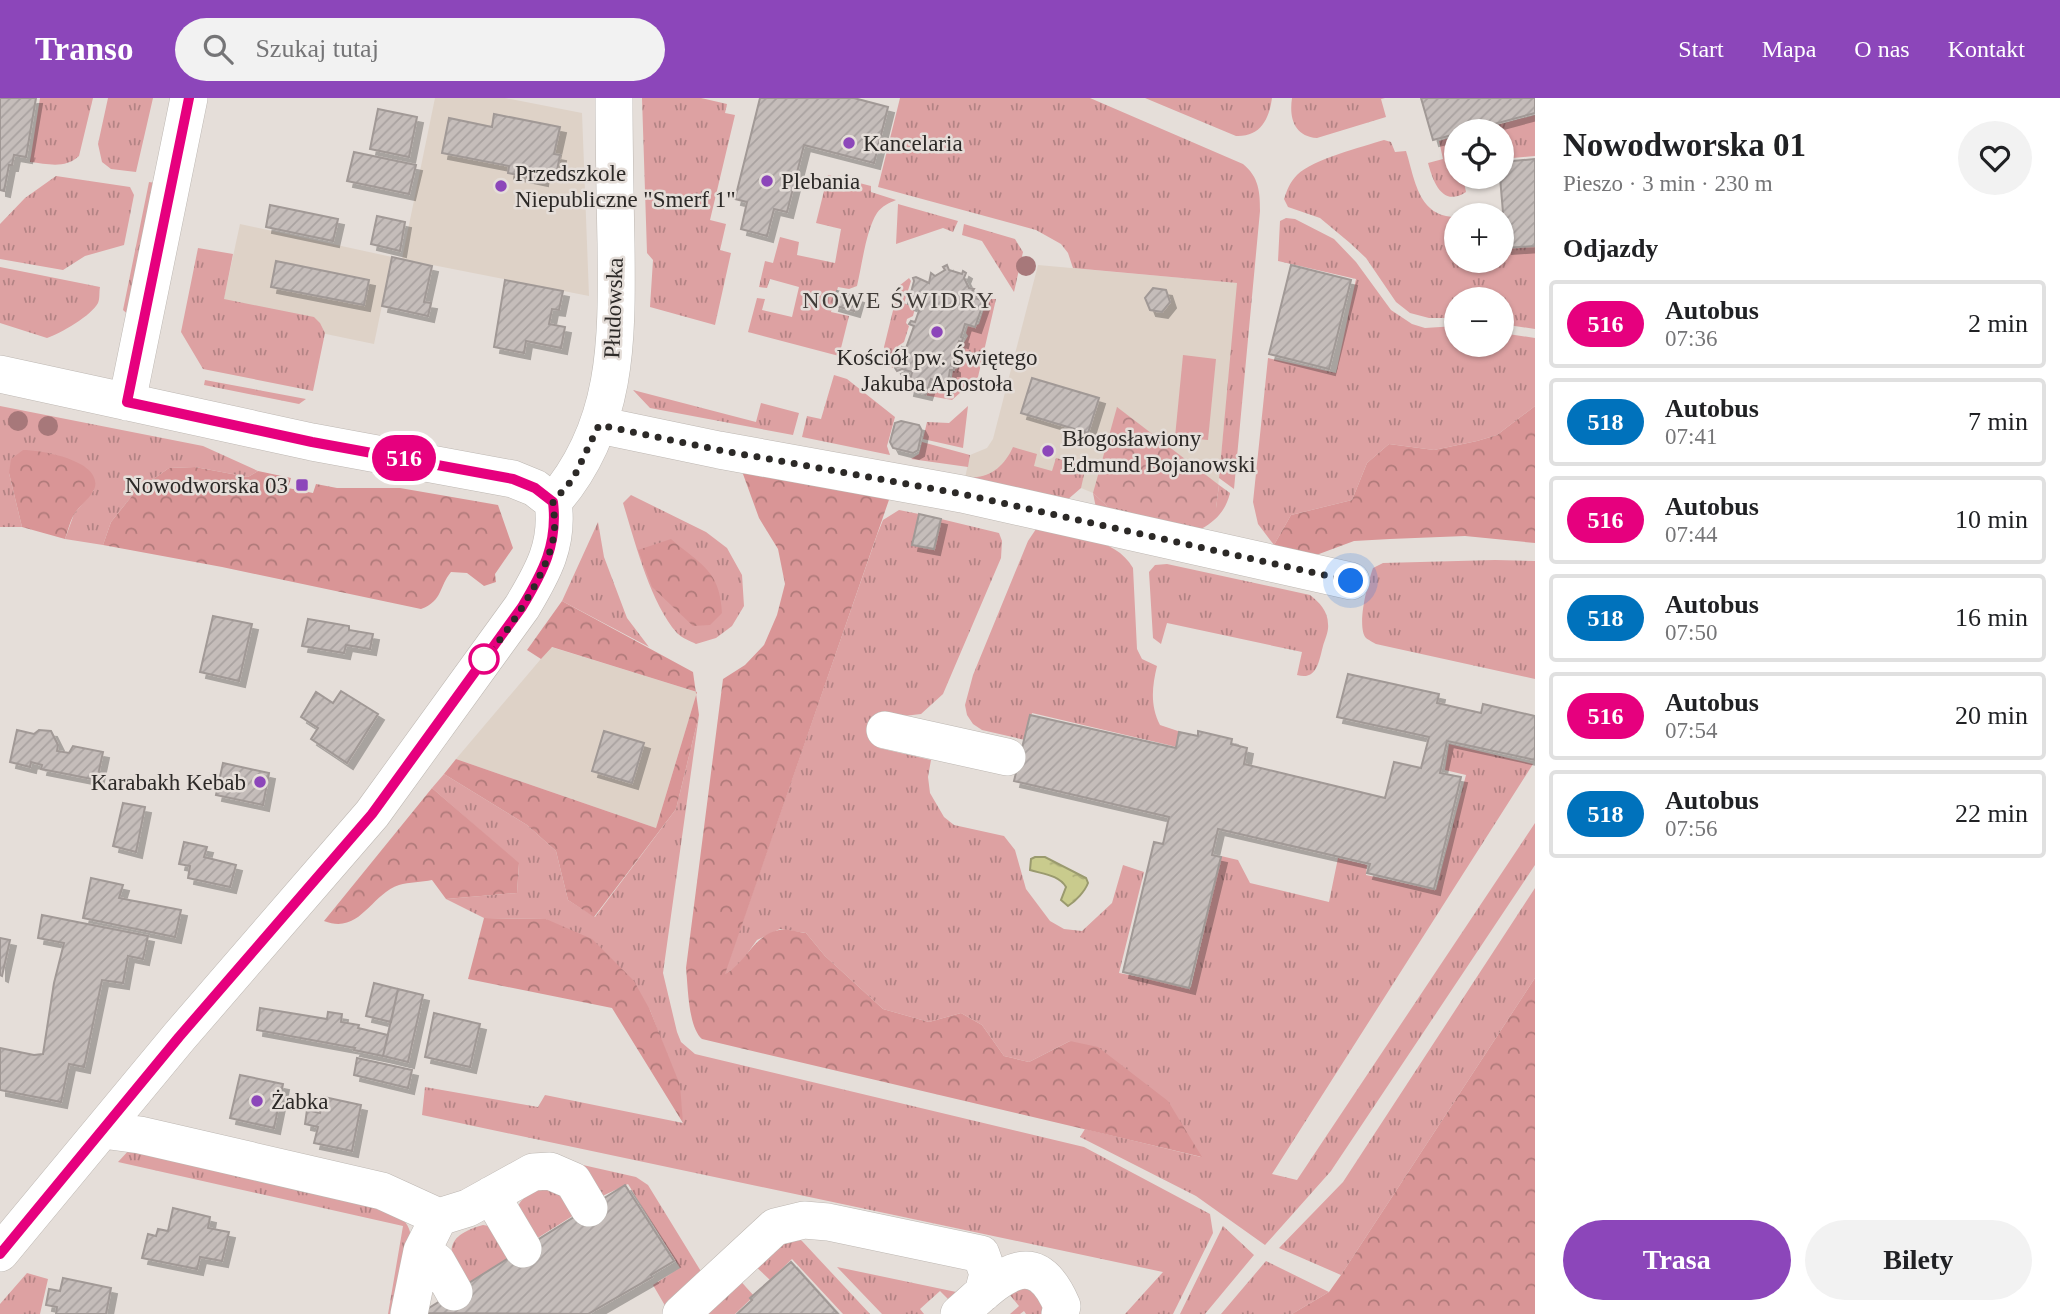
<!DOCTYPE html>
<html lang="pl">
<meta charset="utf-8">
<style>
body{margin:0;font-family:Georgia,serif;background:#f2f2f2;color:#202124;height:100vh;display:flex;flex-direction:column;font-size:26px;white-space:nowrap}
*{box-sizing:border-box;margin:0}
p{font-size:23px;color:#757577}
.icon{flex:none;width:38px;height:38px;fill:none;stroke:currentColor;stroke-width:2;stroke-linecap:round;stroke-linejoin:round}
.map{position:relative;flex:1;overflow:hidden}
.side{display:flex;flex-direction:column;background:#fff;width:525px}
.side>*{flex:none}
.badge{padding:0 14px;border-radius:23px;font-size:24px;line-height:46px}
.controls{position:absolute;left:1444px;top:21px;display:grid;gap:14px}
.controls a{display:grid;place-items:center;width:70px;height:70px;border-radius:50%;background:#fff;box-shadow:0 2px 5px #0004;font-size:35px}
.you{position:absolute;width:35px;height:35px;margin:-18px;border:5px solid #fff;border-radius:50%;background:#1a73e8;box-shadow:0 0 0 10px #1a73e833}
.map>.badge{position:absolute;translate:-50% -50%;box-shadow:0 0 0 4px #fff}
h2{padding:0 28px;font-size:26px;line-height:63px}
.round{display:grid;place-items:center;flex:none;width:74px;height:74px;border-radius:37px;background:#f2f2f2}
.overview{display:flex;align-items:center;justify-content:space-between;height:119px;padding:0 28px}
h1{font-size:33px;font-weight:800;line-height:52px}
.button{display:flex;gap:14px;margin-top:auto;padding:14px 28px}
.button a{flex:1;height:80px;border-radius:42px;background:#8c46ba;color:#fff;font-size:28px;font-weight:800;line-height:80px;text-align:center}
.button a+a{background:#f2f2f2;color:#202124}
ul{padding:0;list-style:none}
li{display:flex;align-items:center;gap:21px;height:88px;margin:0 14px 10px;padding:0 14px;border:4px solid #e0e0e0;border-radius:7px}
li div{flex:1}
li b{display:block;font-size:26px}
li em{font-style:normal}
li .badge{min-width:77px;font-weight:700;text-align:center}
header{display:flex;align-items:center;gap:42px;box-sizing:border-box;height:98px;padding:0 35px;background:#8c46ba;color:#fff}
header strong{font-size:33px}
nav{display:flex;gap:38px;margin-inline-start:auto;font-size:24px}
.search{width:490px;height:63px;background:#f2f2f2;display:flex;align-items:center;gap:18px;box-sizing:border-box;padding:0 24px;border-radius:38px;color:#757577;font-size:26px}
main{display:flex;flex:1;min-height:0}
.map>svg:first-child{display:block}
.built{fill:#ded2c7}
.grass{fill:url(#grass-tufts)}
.forest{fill:url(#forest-crowns)}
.park{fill:url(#park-crowns)}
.garden{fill:#dda1a2}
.water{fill:url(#water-ripples);stroke:#9a9a6e;stroke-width:2}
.building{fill:url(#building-hatch);stroke:#a19996;stroke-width:2;filter:url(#shadow)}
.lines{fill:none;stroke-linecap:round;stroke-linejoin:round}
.minor-casing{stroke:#bdb7b2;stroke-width:38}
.minor{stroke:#fff;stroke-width:37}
.tree{fill:#a7787a}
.line-casing{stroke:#fff;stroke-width:16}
.line{stroke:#e6007e;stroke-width:10}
.walk{stroke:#2c2927;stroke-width:7;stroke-dasharray:0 12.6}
.poi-dot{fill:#8c46ba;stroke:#e5ded9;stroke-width:2.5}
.stop-dot{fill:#fff;stroke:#e6007e;stroke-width:3.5}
.labels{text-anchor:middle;stroke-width:5;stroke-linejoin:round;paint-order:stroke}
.poi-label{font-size:23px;fill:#2c2927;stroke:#e5ded9;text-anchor:start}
.street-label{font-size:23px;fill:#2c2927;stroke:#e5ded9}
.neighbourhood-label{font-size:24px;letter-spacing:2px;fill:#423d39;stroke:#e5ded9}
</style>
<header>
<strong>Transo</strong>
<div class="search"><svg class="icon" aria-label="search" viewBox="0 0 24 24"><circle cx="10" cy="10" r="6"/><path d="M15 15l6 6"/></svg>Szukaj tutaj</div>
<nav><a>Start</a><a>Mapa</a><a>O nas</a><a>Kontakt</a></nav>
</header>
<main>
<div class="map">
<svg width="1535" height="1216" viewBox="0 0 1535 1216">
<defs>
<pattern id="grass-tufts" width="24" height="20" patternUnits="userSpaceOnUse" patternTransform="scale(1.75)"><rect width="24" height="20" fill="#dda1a2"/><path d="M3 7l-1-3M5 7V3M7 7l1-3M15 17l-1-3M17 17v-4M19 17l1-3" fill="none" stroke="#b38384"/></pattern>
<pattern id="forest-crowns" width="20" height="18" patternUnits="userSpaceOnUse" patternTransform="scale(1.75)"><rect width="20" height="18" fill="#d99596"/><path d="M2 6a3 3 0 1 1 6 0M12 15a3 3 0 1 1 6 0" fill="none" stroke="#b07a7a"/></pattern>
<pattern id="park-crowns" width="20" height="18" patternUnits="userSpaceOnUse" patternTransform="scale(1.75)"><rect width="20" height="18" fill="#dda1a2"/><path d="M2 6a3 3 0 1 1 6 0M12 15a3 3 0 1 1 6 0" fill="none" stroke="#b38384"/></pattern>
<pattern id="water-ripples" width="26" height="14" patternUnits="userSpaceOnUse" patternTransform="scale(1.75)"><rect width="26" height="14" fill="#c9cb8d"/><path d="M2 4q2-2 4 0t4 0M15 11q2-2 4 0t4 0" fill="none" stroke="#adae7a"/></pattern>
<pattern id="building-hatch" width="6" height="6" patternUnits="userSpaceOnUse" patternTransform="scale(1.75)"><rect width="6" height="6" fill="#c5bdba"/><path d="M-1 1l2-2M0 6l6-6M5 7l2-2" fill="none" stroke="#a9a2a0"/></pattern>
<filter id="shadow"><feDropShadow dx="6" dy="6" stdDeviation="0" flood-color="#0004"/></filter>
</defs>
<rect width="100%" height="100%" fill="#e5ded9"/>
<path class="built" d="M435 0H505L582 15 589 198 402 161Z
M240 126 392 159 374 246 221 214Z
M1038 167 1238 185 1216 410 1107 408 1093 395 1081 390 1065 398 965 380 970 357 987 350 993 341Z
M551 549 697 594 656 730 456 661Z"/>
<path class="grass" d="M40 0H93L79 58C65 71 48 66 30 64Z
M108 0H153L136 74 111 71 102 64 98 46Z
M642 0H701L727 6 725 15 735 17 710 122 726 126 720 152 731 155 715 227 650 209 653 162 647 155Z
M900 0H1090L1243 66C1259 79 1260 94 1260 113L1234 391 1219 380 1237 185 1073 170 1068 155 1061 146 1036 132 878 89Z
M1145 0H1272C1269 22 1260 39 1236 38Z
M1292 0H1385L1381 1 1386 19 1317 40C1294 38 1289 20 1292 0Z
M1535 17V58L1502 61V33H1474Z
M1456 38V79H1463L1466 94C1442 110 1433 83 1428 65L1443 61 1439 43Z
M1384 42 1391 44 1395 54 1406 53C1415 81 1418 119 1456 119V163H1502V151L1535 148V231L1502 226V201H1456V220H1429L1410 215 1396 204 1366 160 1350 145 1320 120 1288 109 1284 101C1287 92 1290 84 1297 77 1313 61 1362 49 1384 42Z
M828 77 871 88V94L896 102C889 105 882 108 877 115 866 132 862 167 857 188L849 191 838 189 831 214 849 218 839 258 748 234 757 200 765 201 762 212 792 219 799 189 770 181 767 190 759 189 765 163 773 165 780 139 799 144 797 157 835 165 841 131 816 125Z
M56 78 130 89 134 97 124 147 85 158 63 172 0 161V126L25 100Z
M149 84 162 86 133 221 123 212Z
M898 106 958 123 953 134 943 130 896 146Z
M1286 120 1295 121 1334 141 1356 164 1391 212 1412 226 1425 230 1456 228V247H1502V235L1535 240V308L1497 337 1477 343 1434 352 1389 346 1367 365 1352 402 1291 417 1274 447 1258 426 1253 404 1268 260 1336 275 1356 181 1278 163 1280 123Z
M964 126 1015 141 1023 154 1014 194 982 143 962 137Z
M198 150 233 156 224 201 314 219 320 225 325 235 313 293 203 271 181 234Z
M0 169 100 189C99 194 100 201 98 205 92 217 60 236 47 240L0 225Z
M909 180 911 183 904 205 915 210 913 218 907 221 906 225 909 228 904 244 898 248 900 254 898 264 892 270 884 249 899 188Z
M987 201H996L978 279 952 302 924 297 930 293 933 283 944 290 951 285 953 272 958 270C959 255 960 251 968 238L966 235 968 228 973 229 979 226Z
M834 277 847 281 895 319 887 348 890 357 802 339 807 318 821 321Z
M205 282 306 301 299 306 204 287Z
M633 292 756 324 761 305 799 315 793 337 650 310Z
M0 308 203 348 258 373 248 379 195 369 169 370 135 394 111 424 103 447 65 441 74 416 94 392 9 375 22 429H0Z
M968 308 963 350 923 341 927 324 949 325Z
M922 344 970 357 968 369 911 361 919 356Z
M1013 349 1037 356 1034 368 1052 373 1056 360 1086 368 1081 390 1066 403 970 379C990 381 1005 367 1013 349Z
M1219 387 1230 395C1226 412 1216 423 1201 431L1096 410 1093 395 1107 408 1216 410Z
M631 397 706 434 727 450 742 477 744 508 732 528 716 540 696 546C690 543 682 540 677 535 650 504 635 444 623 405Z
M899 412 919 416 913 447 934 451 941 421 999 435 1002 443 1001 460 943 596 921 616 887 620 879 650 931 662 928 679 930 695 944 719 954 727 1004 738 1015 752 1026 791 1050 823 1064 831 1082 833 1112 805 1123 767 1144 774 1119 875 1191 889 1221 758 1238 762 1250 785 1329 804 1338 760 1367 767 1366 777 1436 792 1466 677 1445 672 1449 646 1533 666 1272 1076 1297 1082 1535 725V767L1331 1073 1265 1147 1196 1098 1080 1039 1085 1031 1201 1059 1070 943 1029 964 1004 958 982 927 961 915 929 924 883 911 825 858 806 835 780 831 757 842 739 867 724 877 877 437 883 422Z
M598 424 604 459 627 520 649 549 562 503Z
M1036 431C1069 438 1115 438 1133 470L1137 551 1142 561 1157 568C1152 589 1150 607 1160 627L1181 634 1177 649 1032 615 1025 642 982 632 973 626 967 617 965 607 973 577 1028 443Z
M1495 462 1535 463V581L1376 546C1374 545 1367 541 1366 540 1356 528 1368 484 1373 470L1383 465Z
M1167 466 1310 497C1319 504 1328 513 1328 526 1329 533 1325 541 1323 548 1319 563 1317 583 1297 577L1302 554 1167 525 1161 546 1153 540 1149 474 1155 467Z
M699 617 663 875 677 934 681 944 695 956 1084 1049 1210 1116 1213 1135 1173 1216H1125L1163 1174 422 1017 425 989 538 1009 545 997 683 1025 669 962 650 912 546 821 484 820 446 801 517 795 519 766 432 690 444 676 527 727 556 753 568 802 595 819 676 711Z
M1535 790V880L1341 1177 1279 1150 1343 1084Z
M130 1051 394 1112C401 1119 408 1125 410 1134 417 1156 405 1193 401 1216H388L403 1128 118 1064Z
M574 1065 636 1079 648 1087 702 1175 667 1211 653 1187 680 1170 628 1086 596 1101Z
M551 1086 582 1112 528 1146C514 1107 509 1104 551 1086Z
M483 1127 496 1129 515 1156 461 1190C450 1157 440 1139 483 1127Z
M1223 1128 1254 1157 1205 1216H1180Z
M791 1134 802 1143 870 1216H843L792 1161 770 1182 751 1164Z
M1266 1163 1329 1194 1292 1216H1221Z
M837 1169 961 1195 953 1206 940 1193 920 1211 924 1216H882Z
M27 1175 48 1181 40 1216H0V1206Z
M737 1179 754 1198 735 1216H697Z
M1030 1187 1046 1216H1026L1024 1213 1020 1216H1010L1019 1208 1004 1190Z"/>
<path class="forest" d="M1535 308V445L1465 438 1390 441 1354 443 1319 456 1295 458 1274 447 1291 417 1352 402 1367 365 1389 346 1434 352 1477 343 1497 337Z
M23 352C40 352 101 362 95 389 92 399 81 406 75 415 70 422 68 433 65 441L22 429 9 375 11 361Z
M739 365 891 396 725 876C746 865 753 837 779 832 786 830 798 834 806 835L825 858 883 911 929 924 961 915 982 927 1004 958 1029 964 1070 943 1098 949 1168 1003 1202 1059 702 941C688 929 688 888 686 870L723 581 745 567 764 547 777 517 785 486 778 451 759 420Z
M195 369 248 379 258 373 291 380 288 390 313 395 316 386 337 390H400L498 407 513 450 495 476 496 484 484 488 467 475 451 474C439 488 443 503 421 511L222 469 103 447 111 424 135 394 169 370Z
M671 441C701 467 720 472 722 515L710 527 693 528 652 489 638 452Z
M562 503 693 574 699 617 676 711 594 819 568 802 556 753 527 727 444 676 456 661 656 730 697 594 552 549 541 561 527 552Z
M432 690 519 765 517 795 446 801 432 782C422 784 409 784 399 787 370 797 360 837 324 823Z
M484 820 546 821 592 841 634 883 650 912 680 987 683 1025 612 910 468 881Z
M1535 880V1216H1292L1329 1194 1341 1177Z"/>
<path class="park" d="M1117 309 1219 387 1216 410 1205 420 1189 426 1107 408 1093 395Z"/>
<path class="garden" d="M1183 257 1216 261 1208 342 1175 339Z"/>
<path class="water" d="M1035 759H1045L1086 780 1088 785C1085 793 1076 803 1068 808L1061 802 1066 789C1059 777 1043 776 1030 772L1031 761Z"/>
<path class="building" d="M0 0H36L26 59 14 57 12 67H9L4 93 0 92Z
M760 0H854L888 9 874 65 804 47 787 114 774 111 767 138 741 131 747 104 735 101Z
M1421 0H1535V15L1468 33H1456V36L1433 42Z
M378 11 417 19 409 59 370 51Z
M494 16 560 29 554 56 560 57 556 78 543 75 542 82 508 75 509 68 442 55 449 20 492 29Z
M354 54 416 67 409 96 347 83Z
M1535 61V148L1506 150 1500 79 1502 64Z
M270 107 338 121 333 143 266 129Z
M377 118 405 124 400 153 371 146Z
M392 159 432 168 424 204 431 205 428 218 382 208Z
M276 163 369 182 364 207 271 189Z
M947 167 949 172 962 176 963 173 966 175 964 180 969 190 974 191 969 198 981 202 983 200 984 203 975 229 965 226 961 239 963 240 962 244 959 243 951 267 954 269V272H950L947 289 931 281 926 296 908 292 912 274 902 271 897 273 895 270 901 267 905 254 901 253 902 249 906 250 914 228 909 226 911 223 915 224 920 210 908 206 914 183 913 180 916 179 929 185 931 175 935 178 945 172 943 169Z
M1291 167 1351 182 1329 271 1269 256Z
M505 182 563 193 559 212 552 211 549 226 565 229 561 250 526 243 524 255 494 249Z
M1153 190 1166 192 1170 204 1162 214 1150 212 1145 200Z
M837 193 858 199 854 213 833 207Z
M1032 280 1099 300 1088 335 1021 315Z
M901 323 919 327 922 333 918 352 913 355 893 350 890 344 895 325Z
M919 416 941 421 934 451 912 447Z
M213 518 252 526 239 583 200 574Z
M308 521 349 528V532L373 536 370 551 346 547 344 555 302 548Z
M1348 576 1439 596 1437 605 1481 615 1483 606 1535 618V662L1447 643 1440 675 1461 679 1434 791 1367 775 1370 766 1218 731 1212 757 1221 759 1189 890 1123 874 1154 744 1163 746 1169 719 1014 683 1030 617 1176 650 1179 634 1198 638V633L1232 641 1231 646 1247 650 1244 666 1385 700 1394 664 1421 670 1429 639 1337 619Z
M341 593 378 616 347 665 311 641 318 630 301 619 316 594 333 605Z
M17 632 34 636 39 632 51 633 58 647 57 653 69 655 73 648 103 654 97 682 41 671 42 667 31 664 30 669 10 664Z
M604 633 644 645 632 685 592 673Z
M223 665 269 675 263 707 216 697Z
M123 705 145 709 136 754 113 748Z
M184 744 207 749 204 759 236 767 230 789 188 780 190 768 179 766Z
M91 780 123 787 119 800 181 812 175 839 83 820Z
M42 817 148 838 143 861 128 858 123 885 102 882 84 969 69 966 61 1004 0 992V950L34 957 43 956 54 885 64 845 38 840Z
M0 840 10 842 2 878 0 877Z
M374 885 398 891 391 924 366 918Z
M398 891 423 897 408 964 383 958Z
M260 910 327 921 328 914 342 916 341 924 359 927 358 930 388 937 383 958 354 952 355 950 257 932Z
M434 915 480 926 470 969 425 959Z
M357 960 412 972 408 990 354 977Z
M240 977 283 986 274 1030 230 1020Z
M324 999 361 1007 352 1053 314 1045 318 1029 305 1026 307 1012 320 1015Z
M625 1087 674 1163 651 1177 652 1179 588 1216 421 1215Z
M173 1110 210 1119 208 1130 229 1134 222 1163 200 1159 197 1171 142 1160 148 1136 156 1138 158 1131 168 1133Z
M791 1164 838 1216H737L752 1202 750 1200Z
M63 1180 111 1190 106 1216H56L57 1209 46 1207 49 1191 60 1193Z"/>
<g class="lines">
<g class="minor-casing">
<path id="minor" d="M0 276 312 344 513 381 535 390 553 404
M127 304 189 0
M599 327 719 352 962 396 1351 483
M553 404C619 328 617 241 616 145 615 97 614 48 614 0
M885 632 1007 659
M103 1032 140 1037 382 1093 439 1119 422 1153 409 1216
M491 1097 523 1151
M439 1119 468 1110 533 1074 550 1073 573 1083 589 1110
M422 1153 437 1164 454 1194
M0 1155 179 939 372 716 522 509C543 474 559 446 553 404
M681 1216 775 1129 804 1122 828 1124 981 1156 988 1176 983 1195
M959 1216C996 1184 1033 1140 1062 1208L1060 1216"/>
</g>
<use href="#minor" class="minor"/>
</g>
<g class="tree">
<circle cx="1026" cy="168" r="10"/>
<circle cx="18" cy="323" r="10"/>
<circle cx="48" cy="328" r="10"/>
</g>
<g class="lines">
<g class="line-casing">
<path id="line" d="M0 1156 179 939 372 716 522 509C543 474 558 446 553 404L535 390 513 381 312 344 127 304 189 0"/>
</g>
<use href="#line" class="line"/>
<path class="walk" d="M484 561C506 537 546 478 553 442 556 429 554 417 553 404L573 381 599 327 719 352 962 396 1351 483"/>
</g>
<g class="poi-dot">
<circle cx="849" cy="45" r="7"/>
<circle cx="767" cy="83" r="7"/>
<circle cx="501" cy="88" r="7"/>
<circle cx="937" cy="234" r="7"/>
<circle cx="1048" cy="353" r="7"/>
<rect x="295" y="380" width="14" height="14" rx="3.5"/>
<circle cx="260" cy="684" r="7"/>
<circle cx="257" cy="1003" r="7"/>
</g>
<circle class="stop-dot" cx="484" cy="561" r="14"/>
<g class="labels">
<g class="poi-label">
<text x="863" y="53">Kancelaria</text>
<text x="515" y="83">Przedszkole<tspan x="515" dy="26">Niepubliczne "Smerf 1"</tspan></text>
<text x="781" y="91">Plebania</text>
<text x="937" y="267" text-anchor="middle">Kościół pw. Świętego<tspan x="937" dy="26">Jakuba Apostoła</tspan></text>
<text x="1062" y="348">Błogosławiony<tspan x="1062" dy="26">Edmund Bojanowski</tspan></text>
<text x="288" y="395" text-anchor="end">Nowodworska 03</text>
<text x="246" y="692" text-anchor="end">Karabakh Kebab</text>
<text x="271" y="1011">Żabka</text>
</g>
<g class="street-label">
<text transform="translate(613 210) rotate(-88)" y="8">Płudowska</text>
</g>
<g class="neighbourhood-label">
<text x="899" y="210">NOWE ŚWIDRY</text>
</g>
</g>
</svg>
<div class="controls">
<a><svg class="icon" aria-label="locate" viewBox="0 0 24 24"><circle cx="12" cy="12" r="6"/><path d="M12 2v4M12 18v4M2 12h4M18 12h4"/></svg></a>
<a>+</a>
<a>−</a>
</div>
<div class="you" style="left:1351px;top:483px"></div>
<b class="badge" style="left:404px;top:360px;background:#e6007e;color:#fff">516</b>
</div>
<section class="side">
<div class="overview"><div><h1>Nowodworska 01</h1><p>Pieszo · 3 min · 230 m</p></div><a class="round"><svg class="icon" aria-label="heart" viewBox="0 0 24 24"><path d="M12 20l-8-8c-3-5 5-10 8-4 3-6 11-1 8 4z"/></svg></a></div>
<h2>Odjazdy</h2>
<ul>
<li><span class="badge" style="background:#e6007e;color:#fff">516</span><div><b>Autobus</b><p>07:36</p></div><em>2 min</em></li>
<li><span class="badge" style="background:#0072bc;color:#fff">518</span><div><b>Autobus</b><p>07:41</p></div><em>7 min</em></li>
<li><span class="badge" style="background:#e6007e;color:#fff">516</span><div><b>Autobus</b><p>07:44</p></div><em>10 min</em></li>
<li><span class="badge" style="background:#0072bc;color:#fff">518</span><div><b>Autobus</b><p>07:50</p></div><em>16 min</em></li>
<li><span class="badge" style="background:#e6007e;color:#fff">516</span><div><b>Autobus</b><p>07:54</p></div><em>20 min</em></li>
<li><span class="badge" style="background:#0072bc;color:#fff">518</span><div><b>Autobus</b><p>07:56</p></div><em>22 min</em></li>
</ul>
<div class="button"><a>Trasa</a><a>Bilety</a></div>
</section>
</main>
